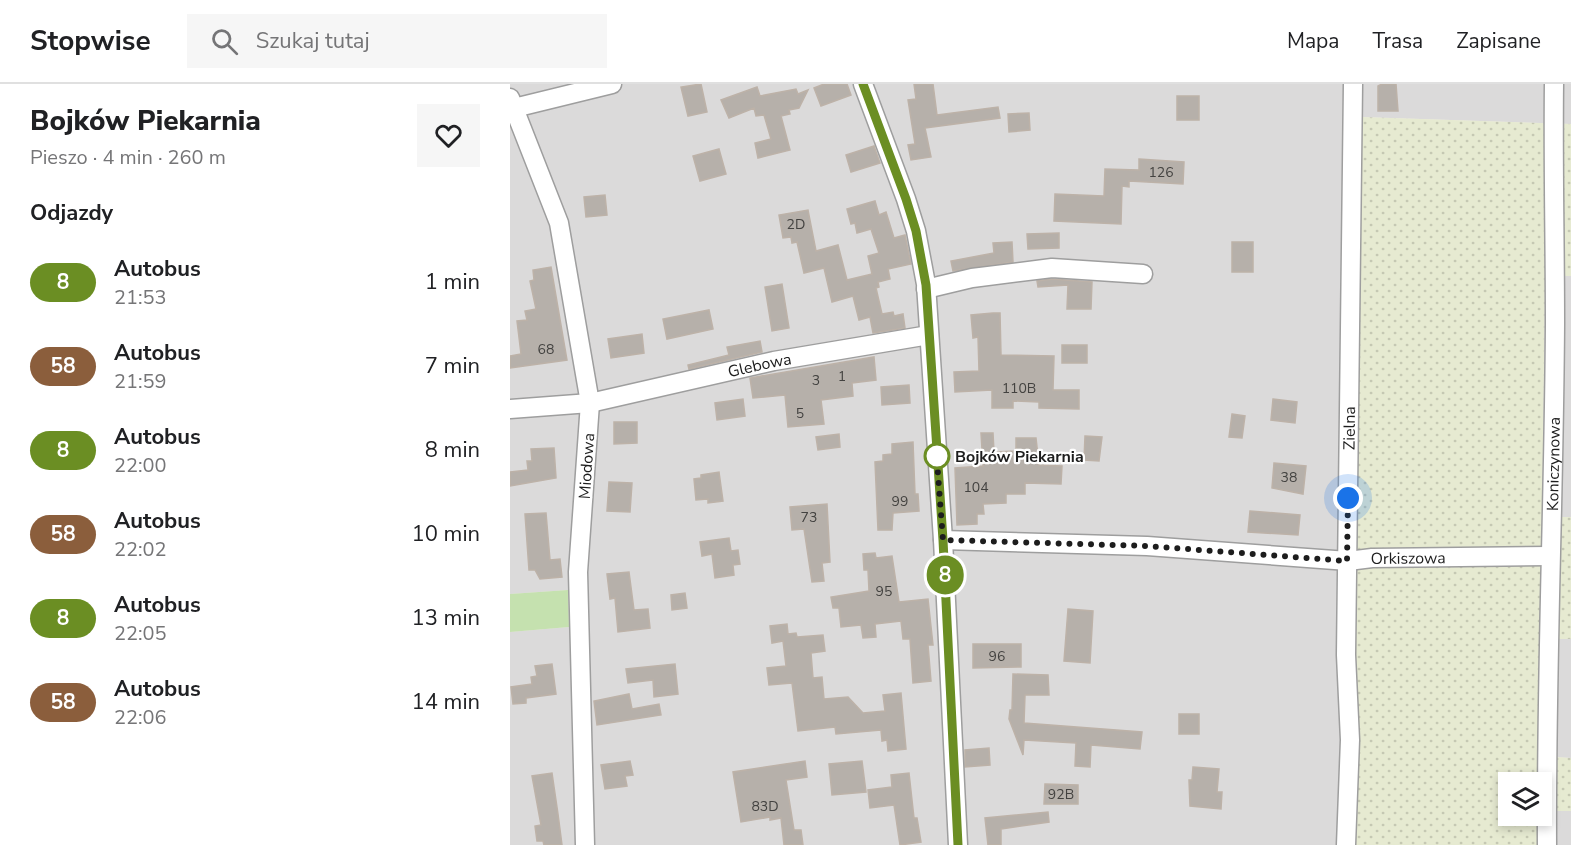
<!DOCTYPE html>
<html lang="pl">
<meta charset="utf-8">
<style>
body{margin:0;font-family:"Nunito Sans",sans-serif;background:#f6f6f6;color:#202124;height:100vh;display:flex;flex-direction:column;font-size:22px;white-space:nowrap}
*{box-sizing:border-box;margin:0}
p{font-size:20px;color:#757577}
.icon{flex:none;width:33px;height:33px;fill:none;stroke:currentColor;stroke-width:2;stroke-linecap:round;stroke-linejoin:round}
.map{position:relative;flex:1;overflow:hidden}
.side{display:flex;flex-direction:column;background:#fff;width:510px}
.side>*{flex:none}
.badge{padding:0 12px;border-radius:20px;font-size:21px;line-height:39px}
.fabs{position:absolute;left:988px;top:688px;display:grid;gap:12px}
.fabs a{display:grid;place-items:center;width:54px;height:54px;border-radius:0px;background:#fff;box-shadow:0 3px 9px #0003;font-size:30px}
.you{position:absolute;width:30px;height:30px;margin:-15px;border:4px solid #fff;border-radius:50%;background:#1a73e8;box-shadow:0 0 0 9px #1a73e833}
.map>.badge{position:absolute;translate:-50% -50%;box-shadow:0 0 0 3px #fff}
h2{padding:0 30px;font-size:22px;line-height:54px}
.round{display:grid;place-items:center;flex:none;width:63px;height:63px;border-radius:0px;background:#f6f6f6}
.headline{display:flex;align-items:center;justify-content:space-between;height:102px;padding:0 30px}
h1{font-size:28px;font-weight:800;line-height:45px}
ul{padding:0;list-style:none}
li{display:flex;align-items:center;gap:18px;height:84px;padding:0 30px}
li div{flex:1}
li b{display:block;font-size:22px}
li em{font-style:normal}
li .badge{min-width:66px;font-weight:700;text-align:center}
header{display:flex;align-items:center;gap:36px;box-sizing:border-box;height:84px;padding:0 30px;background:#fff;border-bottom:2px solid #e0e0e0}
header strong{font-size:28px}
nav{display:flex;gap:33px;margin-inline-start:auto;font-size:21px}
.search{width:420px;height:54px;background:#f6f6f6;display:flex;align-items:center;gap:15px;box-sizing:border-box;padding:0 21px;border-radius:0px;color:#757577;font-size:22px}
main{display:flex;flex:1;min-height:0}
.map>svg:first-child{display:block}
.residential{fill:#dbdada}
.farmland{fill:url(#farmland-dots)}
.grass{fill:#c5e1af}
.building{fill:#b6b0aa;stroke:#bdb2a8;stroke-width:1.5}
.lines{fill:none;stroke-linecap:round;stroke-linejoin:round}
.minor-casing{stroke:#9e9e9e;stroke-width:21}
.minor{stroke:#fff;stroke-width:18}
.line-casing{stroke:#fff;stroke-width:14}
.line{stroke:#6b8e23;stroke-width:9}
.walk{stroke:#1d1d1d;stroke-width:6;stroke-dasharray:0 10.8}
.stop-dot{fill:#fff;stroke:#6b8e23;stroke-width:3}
.labels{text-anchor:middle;stroke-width:4.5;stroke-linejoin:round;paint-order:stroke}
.number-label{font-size:14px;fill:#434240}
.street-label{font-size:16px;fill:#1d1d1d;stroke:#fff}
.stop-label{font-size:16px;font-weight:bold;fill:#1d1d1d;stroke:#fff;text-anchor:start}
</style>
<header>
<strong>Stopwise</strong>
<div class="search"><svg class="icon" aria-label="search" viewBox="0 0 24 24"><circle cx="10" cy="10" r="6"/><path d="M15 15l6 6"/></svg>Szukaj tutaj</div>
<nav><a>Mapa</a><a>Trasa</a><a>Zapisane</a></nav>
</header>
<main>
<section class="side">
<div class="headline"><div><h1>Bojków Piekarnia</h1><p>Pieszo · 4 min · 260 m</p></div><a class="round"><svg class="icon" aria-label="heart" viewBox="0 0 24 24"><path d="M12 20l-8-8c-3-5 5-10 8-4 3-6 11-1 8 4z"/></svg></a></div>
<h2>Odjazdy</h2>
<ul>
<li><span class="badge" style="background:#6b8e23;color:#fff">8</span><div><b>Autobus</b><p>21:53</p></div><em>1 min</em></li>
<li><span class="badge" style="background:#8b5e3c;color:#fff">58</span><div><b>Autobus</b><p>21:59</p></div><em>7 min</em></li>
<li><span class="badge" style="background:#6b8e23;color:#fff">8</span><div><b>Autobus</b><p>22:00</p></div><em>8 min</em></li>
<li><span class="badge" style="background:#8b5e3c;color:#fff">58</span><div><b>Autobus</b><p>22:02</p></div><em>10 min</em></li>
<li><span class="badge" style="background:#6b8e23;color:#fff">8</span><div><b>Autobus</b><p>22:05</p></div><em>13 min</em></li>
<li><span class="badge" style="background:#8b5e3c;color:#fff">58</span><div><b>Autobus</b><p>22:06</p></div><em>14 min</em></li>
</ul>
</section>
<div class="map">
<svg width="1061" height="761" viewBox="0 0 1061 761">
<defs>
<pattern id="farmland-dots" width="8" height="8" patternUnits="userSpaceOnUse" patternTransform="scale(1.5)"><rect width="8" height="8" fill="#e6ead1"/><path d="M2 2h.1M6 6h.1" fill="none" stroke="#c5c8b3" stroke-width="1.8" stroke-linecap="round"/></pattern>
</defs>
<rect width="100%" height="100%" fill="#edeae4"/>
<path class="residential" d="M0 0H1061V40L851 33 844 761H0V548L59 543 58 506 0 510Z
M1035 192H1061V433H1051L1048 555H1061V674L1045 673V727H1061V761H1028Z"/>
<path class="farmland" d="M851 33 1061 40V192H1035L1029 699H999V732H1029L1028 761H844L842 593Z
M1050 433H1061V555H1047Z
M1045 673 1061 674V727H1045Z"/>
<path class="grass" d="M58 506 59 543 0 548V510Z"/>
<path class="building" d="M191 0 197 28 178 32 171 3Z
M314 0H337L341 11 311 22 304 4Z
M404 0H423L427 31 488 23 490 34 415 44 421 73 401 76 398 61 405 60 398 16 406 15Z
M872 0H886L888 27H868V2Z
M247 3 250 12 286 5 288 10 298 6 289 24 279 26 280 30 271 32 280 66 248 74 245 59 261 55 254 31 246 32 244 24 219 34 211 16Z
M667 12H689V36H667Z
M519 29 520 46 499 48 498 30Z
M364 62 370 79 341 88 336 71Z
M209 65 216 90 190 97 183 72Z
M629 75 674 78 673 100 619 97V103L612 102 611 140 544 137 545 110 594 112 595 85 629 86Z
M95 111 97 131 76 133 74 113Z
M365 117 369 131 376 128 384 154 395 151 401 180 378 185 380 195 368 198 369 203 366 204 372 230 383 228 384 232 393 230 395 244 363 249 360 233 349 236 343 212 322 218 314 184 294 189 287 158 282 159 281 153 273 154 269 131 298 126 306 167 328 161 337 196 362 190 358 172 369 169 361 145 347 149 345 139 341 140 337 125Z
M549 149V164L518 165 517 150Z
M502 158 503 178 443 187 441 177 484 169 483 159Z
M722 158H743V188H722Z
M41 183 57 276 0 284V272L11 270 7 237 17 236 15 227 26 225 20 197 24 196 23 186Z
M542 195 582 198 581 225H557L558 201 528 203 527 197Z
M272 200 279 244 262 247 255 203Z
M199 226 203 245 157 255 153 235Z
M483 229H490L491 271 544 272 543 306H569V325L529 324V318L503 317V324H482V306L445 308 444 288 469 287 468 253 463 254 461 231Z
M132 250 134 269 101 274 98 255Z
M250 257 252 268 179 285 178 281 219 271 217 263Z
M552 261H577V279H552Z
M364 273 366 296 342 299 343 312 311 316 314 340 278 343 275 311 243 314 240 294Z
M399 301 400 319 372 321 371 303Z
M233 315 235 332 207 336 205 319Z
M763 315 787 318 785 339 761 336Z
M722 330 735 332 732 354 719 353Z
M104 338H127V359L104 360Z
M471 349H483L484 368 506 367V354H526L529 381 552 382 551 400 515 399V410H496V419L473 420 474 430H467V440L447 441 445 384 473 382Z
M329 350 330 363 308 366 306 353Z
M575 352 592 353 589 377 574 376Z
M403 358 405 410H408L409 427 383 429 382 446H368L365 378 373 377V371L382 370V360Z
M44 364 46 394 0 402V388L18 386 17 377H22L21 365Z
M764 379 796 382 793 410 762 404Z
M209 388 213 417 198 419V415L186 416 184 395 191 394V391Z
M99 398 122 399 120 428 97 427Z
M317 420 320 478 312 479 314 497 302 498 294 445 282 446 280 423Z
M740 427 790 431 788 451 738 448Z
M36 429 40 476 50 475 52 493 30 495 25 486H19L15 430Z
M219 454 221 467 228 466 230 480 223 481 224 491 205 494 202 470 192 472 190 458Z
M365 469 366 474 382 472 389 518 418 515 423 561H418L421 597 403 599 400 555H393L391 537 365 540 366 553 353 554 351 541 331 543 329 524H323L321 513 359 507 358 486H354L353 470Z
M119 488 124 526 138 525 140 544 108 548 105 514 100 515 97 490Z
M175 509 177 524 162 526 161 511Z
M558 525 583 527 580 579 554 577Z
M277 540 278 550 286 549 287 553 313 551 315 567 301 569 303 594 312 593 314 615 338 613 353 629 375 627 373 611 391 609 396 665 378 667 377 656 372 657 371 646 326 650 325 643 288 647 282 599 259 601 257 584 276 582 273 557 262 559 260 542Z
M463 560H511V583L463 584Z
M42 580 46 610 16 614V619L3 620 1 603 22 600 21 593 27 592 25 582Z
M165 580 168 610 144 613 143 596 118 599 116 585Z
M503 590 538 591 539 611H515L514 639 632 648 630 665 581 661 580 683 565 682 566 659 514 656 513 671 499 635 500 626H502Z
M119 610 122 625 149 620 151 631 87 641 84 617Z
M669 630H689V650H669Z
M479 664 480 681 455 683V666Z
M120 677 123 691 115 692 117 702 95 705 91 681Z
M295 677 297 693 276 696 284 746H291L293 761H274L271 734 260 736V733L231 738 223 688Z
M352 677 356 708 322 711 319 680Z
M683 683 709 685 707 708H712L711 725 680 722 679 696H682Z
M42 689 48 730 52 761H34L33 757H27L25 742 31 741 22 692Z
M399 689 404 734H407L411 758 390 761 384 721 360 724 358 706 382 703 381 691Z
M535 700 568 701V720H534Z
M538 728 539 738 491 745V761H478L475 734Z"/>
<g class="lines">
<g class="minor-casing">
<g id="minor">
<path d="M353 0 396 115 406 147 416 200 433 456 448 761"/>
<path d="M0 14 49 139 80 319 68 488 75 761"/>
<path d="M4 24 102 0"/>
<path d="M416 205 462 194 542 184 633 190"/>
<path id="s1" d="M0 325 80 319 264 277 419 251"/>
<path id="s2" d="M433 456 637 462 838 477 862 474 1040 472"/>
<path id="s3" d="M836 761 840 656 836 571 843 0"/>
<path id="s4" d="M1037 761C1036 587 1044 414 1045 240 1045 160 1043 80 1044 0"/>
</g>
</g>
<use href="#minor" class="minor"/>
</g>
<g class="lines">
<g class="line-casing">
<path id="line" d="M353 0 396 115 406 147 416 201 433 456 448 761"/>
</g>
<use href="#line" class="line"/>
<path class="walk" d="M427 372 426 364 433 456 637 462 837 477 838 414"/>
</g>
<circle class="stop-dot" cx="427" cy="372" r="12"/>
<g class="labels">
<g class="number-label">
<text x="651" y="93">126</text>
<text x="286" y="145">2D</text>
<text x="36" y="270">68</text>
<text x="332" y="297">1</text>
<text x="306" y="301">3</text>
<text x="509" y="309">110B</text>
<text x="290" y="334">5</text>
<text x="779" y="398">38</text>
<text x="466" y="408">104</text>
<text x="390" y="422">99</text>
<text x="299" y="438">73</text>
<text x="374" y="512">95</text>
<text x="487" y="577">96</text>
<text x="551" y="715">92B</text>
<text x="255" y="727">83D</text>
</g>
<g class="street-label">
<text dy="6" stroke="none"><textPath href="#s1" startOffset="254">Glebowa</textPath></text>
<text dy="6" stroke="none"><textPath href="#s3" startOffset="417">Zielna</textPath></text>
<text dy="6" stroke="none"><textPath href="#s4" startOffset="381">Koniczynowa</textPath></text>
<text transform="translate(76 382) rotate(-86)" y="6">Miodowa</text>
<text dy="6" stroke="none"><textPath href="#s2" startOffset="466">Orkiszowa</textPath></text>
</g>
<g class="stop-label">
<text x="445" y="378">Bojków Piekarnia</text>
</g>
</g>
</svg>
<div class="fabs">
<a><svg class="icon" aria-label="layers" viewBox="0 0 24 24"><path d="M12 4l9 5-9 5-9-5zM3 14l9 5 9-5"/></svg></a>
</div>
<div class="you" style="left:838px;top:414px"></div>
<b class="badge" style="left:435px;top:491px;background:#6b8e23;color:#fff">8</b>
</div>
</main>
